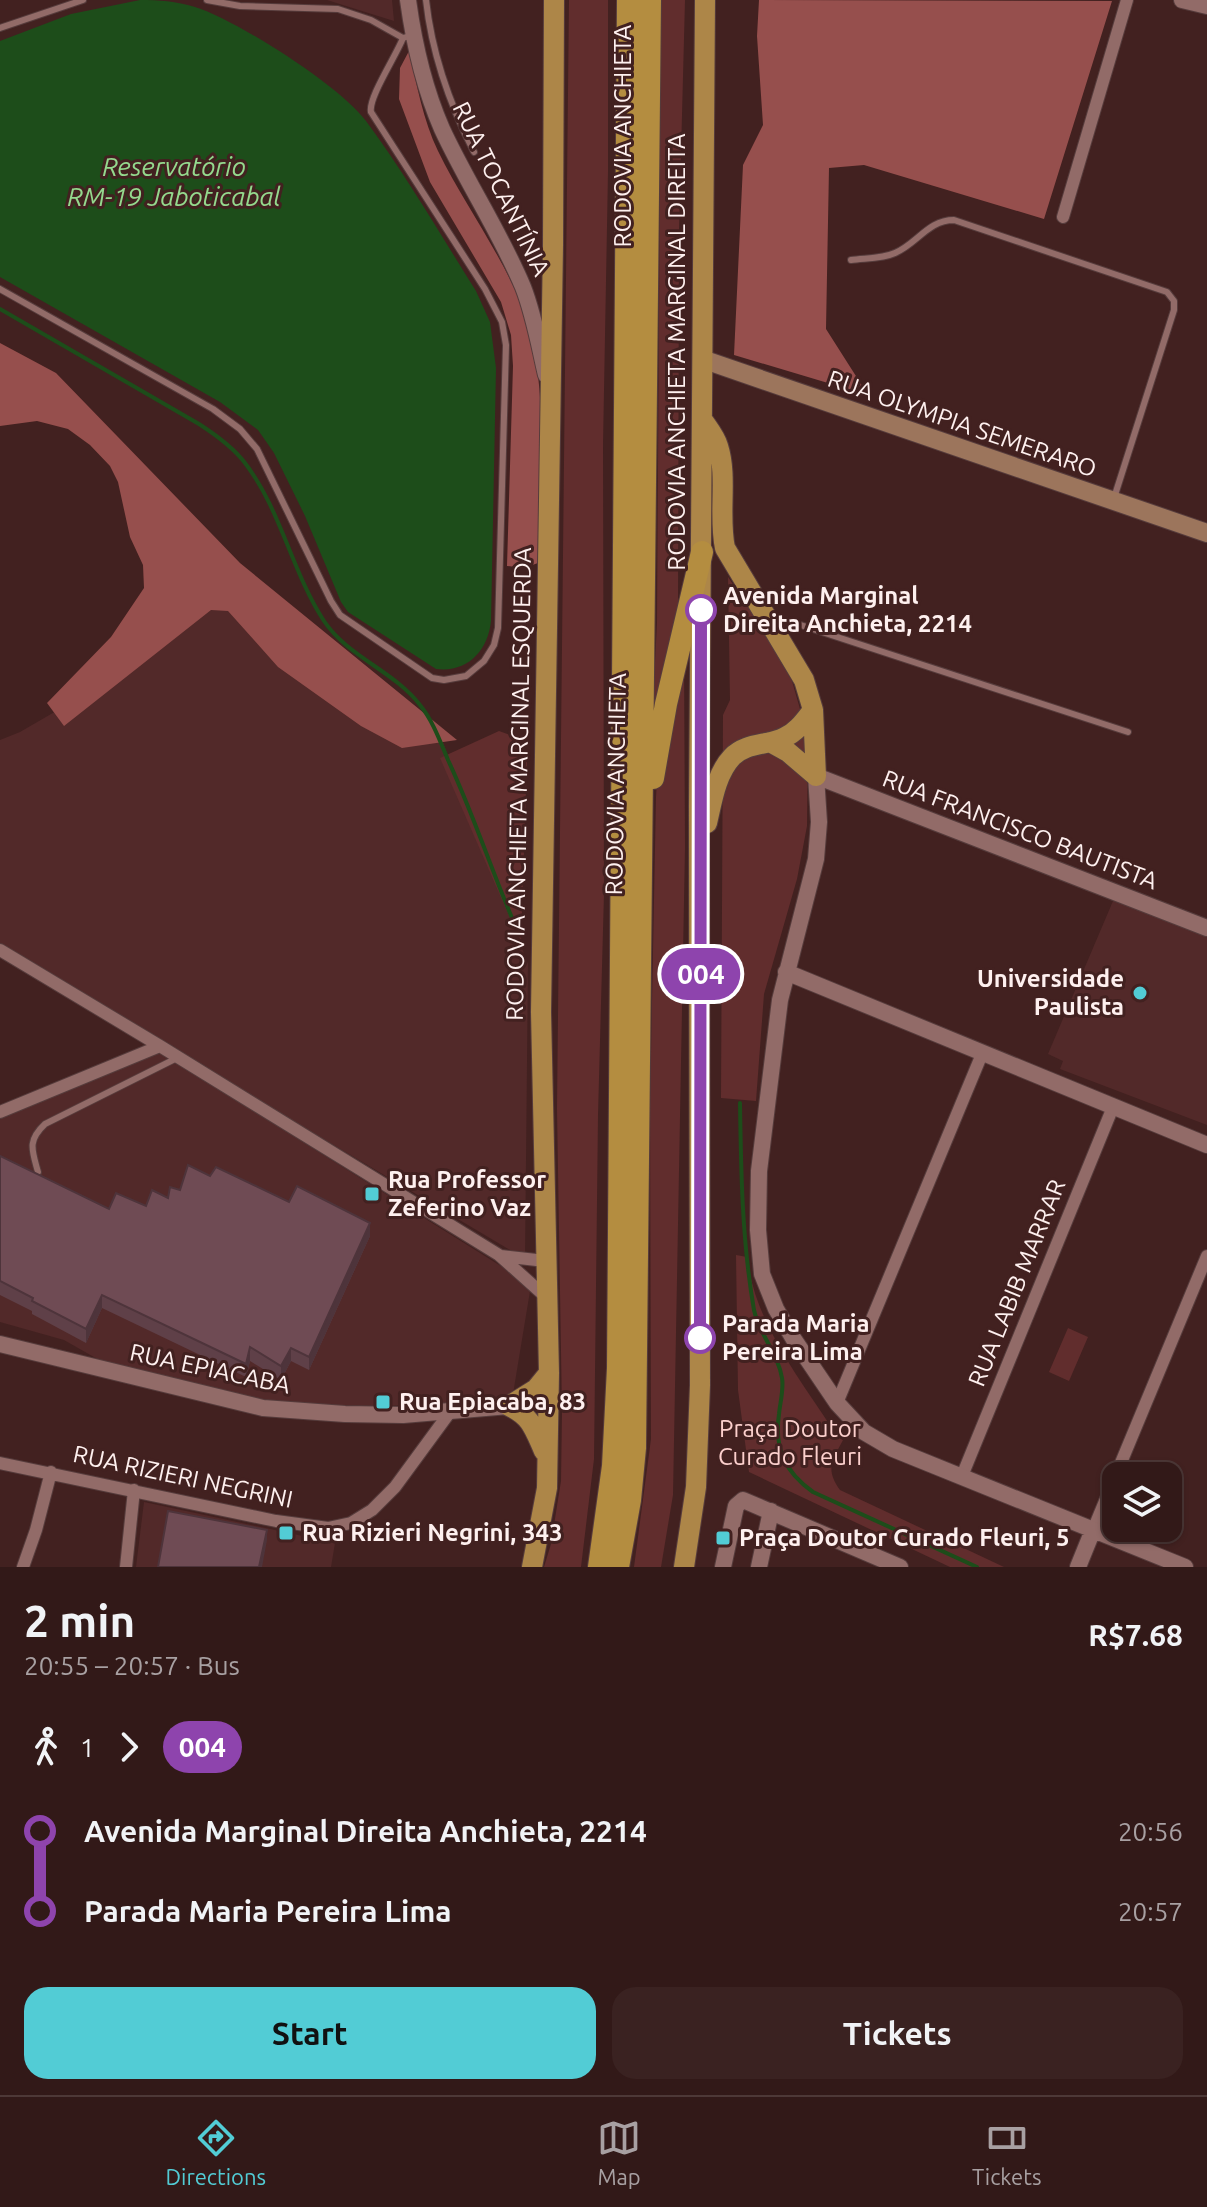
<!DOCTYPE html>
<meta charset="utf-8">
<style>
body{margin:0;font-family:Ubuntu,sans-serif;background:#3a2221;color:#f1f3f6;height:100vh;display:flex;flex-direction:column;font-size:30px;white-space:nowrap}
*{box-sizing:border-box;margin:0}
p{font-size:26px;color:#a8a0a2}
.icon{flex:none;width:44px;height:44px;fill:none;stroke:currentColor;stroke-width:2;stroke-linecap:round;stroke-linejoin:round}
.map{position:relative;height:1567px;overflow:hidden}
.drawer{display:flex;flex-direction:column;background:#321918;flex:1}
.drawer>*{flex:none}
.badge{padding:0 16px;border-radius:26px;font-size:28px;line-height:52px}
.buttons{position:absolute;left:1102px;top:1462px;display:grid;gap:16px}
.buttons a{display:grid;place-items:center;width:80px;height:80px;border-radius:16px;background:#321918;box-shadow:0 2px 6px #0004,0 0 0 2px #4d3837;font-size:40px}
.map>.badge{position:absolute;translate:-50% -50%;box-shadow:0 0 0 4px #fff}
.legs{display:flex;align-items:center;gap:12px;height:88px;padding:0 24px;font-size:26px}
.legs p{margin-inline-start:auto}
.summary{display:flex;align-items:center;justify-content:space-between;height:136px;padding:0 24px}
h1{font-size:44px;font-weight:600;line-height:60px}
.button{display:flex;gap:16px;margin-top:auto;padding:16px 24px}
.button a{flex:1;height:92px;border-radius:24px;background:#52ccd5;color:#111;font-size:32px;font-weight:600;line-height:92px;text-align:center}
.button a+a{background:#3a2221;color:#f1f3f6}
ul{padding:0 24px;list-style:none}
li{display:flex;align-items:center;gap:28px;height:80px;font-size:30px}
li i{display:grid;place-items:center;width:12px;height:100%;margin:0 10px;background:currentColor}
li i::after{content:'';width:20px;height:20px;margin:-10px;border:6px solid;border-radius:50%;background:#321918}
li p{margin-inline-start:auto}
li:first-child i{background:linear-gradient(#0000 50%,currentColor 0)}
li:last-child i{background:linear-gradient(currentColor 50%,#0000 0)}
.dock{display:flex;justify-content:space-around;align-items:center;height:112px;border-top:2px solid #4d3837;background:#321918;font-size:22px;color:#a8a0a2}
.dock a{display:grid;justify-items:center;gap:4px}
.dock .selected{color:#52ccd5}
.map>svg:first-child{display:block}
.built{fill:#522929}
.green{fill:#612d2d}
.forest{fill:#964f4d}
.water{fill:#1d4d1a}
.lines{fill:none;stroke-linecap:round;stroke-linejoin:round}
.stream{stroke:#1d4d1a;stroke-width:4}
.service-casing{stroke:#563c3c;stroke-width:8}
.minor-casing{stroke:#563c3c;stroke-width:14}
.tertiary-casing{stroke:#563c3c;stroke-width:18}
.secondary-casing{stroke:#563c3c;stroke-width:20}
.trunk-casing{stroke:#563c3c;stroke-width:22}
.motorway-casing{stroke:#563c3c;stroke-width:24}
.service{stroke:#926b68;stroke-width:6}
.minor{stroke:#926b68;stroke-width:12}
.tertiary{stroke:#926b68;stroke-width:16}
.secondary{stroke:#9c755c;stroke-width:18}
.trunk{stroke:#ad8648;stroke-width:20}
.motorway{stroke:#b48d40;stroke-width:22}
.wall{fill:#5f4048}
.shaded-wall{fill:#4e343b}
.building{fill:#6f4b54;stroke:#4e343b;stroke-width:2}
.line-1-casing{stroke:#fff;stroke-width:18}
.line-1{stroke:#8e44ad;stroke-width:12}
.stop-1-dot{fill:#fff;stroke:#8e44ad;stroke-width:4}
.poi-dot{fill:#52ccd5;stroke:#422120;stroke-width:3}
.labels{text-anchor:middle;stroke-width:6;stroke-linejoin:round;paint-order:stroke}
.street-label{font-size:24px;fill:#fef0ef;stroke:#422120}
.stop-label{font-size:24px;font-weight:bold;fill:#fef0ef;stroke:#422120;text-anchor:start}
.poi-label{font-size:24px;font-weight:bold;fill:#fef0ef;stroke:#422120;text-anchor:start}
.park-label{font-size:24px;fill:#fcd0cd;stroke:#422120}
.water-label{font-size:26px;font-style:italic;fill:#94d98d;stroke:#422120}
</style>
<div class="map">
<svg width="1207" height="1567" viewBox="0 0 1207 1567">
<rect width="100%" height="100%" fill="#422120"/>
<path class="built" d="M327 0H392L394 21Z
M226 577 442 740 528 964 525 1259 0 946V740L20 732 96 688Z
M1113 901 1207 932V1125L1060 1069 1063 1061 1048 1054Z
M156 1050 531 1285 513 1394 494 1405 272 1406 108 1365 64 1340 0 1322V1115Z
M144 1502 335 1543 331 1567H136Z"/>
<path class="green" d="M569 0H608V172L603 445 604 893 598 1115 594 1459 581 1567H544L551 1544 561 1481 562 1412 557 1109Z
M661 0H685L679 230 678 614 651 741 657 623Z
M728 577 756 618 792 681 808 737 807 826 797 879 764 994 756 1101 721 1098 723 715 730 700Z
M684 654 685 847 673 1495 661 1567H634L651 1439 650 1104 656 797 657 780Z
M499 731 513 736 527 760 521 943 440 758Z
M736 1255 747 1257C755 1323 798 1376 833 1430L843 1440C832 1461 825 1469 840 1490L1004 1567H950L749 1472 738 1390Z
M1068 1328 1088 1337 1069 1381 1049 1372Z"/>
<path class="forest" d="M759 0 1112 1 1044 219 864 165 829 168 826 329 868 395 734 355 743 165 763 125 757 36Z
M409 51C417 85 423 120 438 151 463 202 498 249 520 301 552 379 539 480 538 563L524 568 507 566 513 366 511 335 501 302 430 182 399 99 400 68Z
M0 343 56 373 240 563 457 740 402 748 361 726 278 667 228 611 211 610 64 726 47 703 111 637 144 588 143 565 130 537 118 482 110 466 90 445 68 429 37 421 0 426Z"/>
<path class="water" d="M140 0C159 0 176 1 195 7 237 20 340 86 366 121 406 175 440 234 476 291L490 322 496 368 491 621C488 651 467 673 436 669L348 612 341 602 305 516 274 453 258 430 220 402 0 277V41L71 14Z"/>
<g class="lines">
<path class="stream" d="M0 309 199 424C216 435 233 447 245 463 281 510 292 572 324 621 348 657 394 671 420 705 433 721 440 741 448 760 472 811 490 866 512 918
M740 1103C741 1172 742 1241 754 1310 759 1334 778 1353 782 1378 784 1389 780 1403 779 1414 774 1449 785 1472 813 1492L977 1567"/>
<g class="service-casing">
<path id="service" d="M207 0 240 6 338 9 371 20 403 38
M426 0C432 55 449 103 474 152
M0 28 83 0
M851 260C864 258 882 259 895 253 917 244 928 220 954 220L1167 292 1174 301V310L1114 498
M0 289 213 409 240 429 257 449 331 601 340 615 432 678 444 680 466 676 484 661 494 645 498 628 506 345 502 322 485 289 371 112C368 98 396 56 403 38L413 35
M770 615 1128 732
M38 1172C32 1150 27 1141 45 1124L179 1057"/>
</g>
<g class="minor-casing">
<path id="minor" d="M1063 217 1127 0
M0 950 160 1046 499 1255 546 1297
M0 1112 160 1046
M501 1256 545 1261
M837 1403 982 1054
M0 1463 276 1521 328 1528 351 1523 372 1510 395 1487 450 1412
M962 1476 1113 1107
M1093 1530 1207 1256
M23 1567 36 1530 51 1472
M126 1567 134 1490"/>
</g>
<g class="tertiary-casing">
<path id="tertiary" d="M408 0C414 44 424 88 442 129 467 183 500 232 523 287 534 315 539 345 546 375
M1182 0 1207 6
M786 972 1207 1145
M0 1344 263 1408 345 1414 403 1415 509 1406
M723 1567 736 1506 743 1500 900 1567
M759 1567 771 1511
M1078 1567 1093 1530
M1185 1567 893 1449 864 1432 837 1403 793 1338 776 1309 762 1274 758 1230 759 1171 780 1000 816 859 819 822 816 776 1207 928"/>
</g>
<g class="secondary-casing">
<path id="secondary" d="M702 359 1207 533"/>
</g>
<g class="trunk-casing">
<path id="trunk" d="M702 419C708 428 715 436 718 446 728 477 718 515 725 548L804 680 813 710 816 776
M770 742 788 752 816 776
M707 823C712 802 716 774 732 757 746 742 768 746 785 737 797 732 805 720 813 710
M509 1406C532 1417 534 1429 544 1451
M509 1406 536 1389 549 1373
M532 1567 547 1488 549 1373 541 1012 553 245 554 0
M684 1567 696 1487 700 1385 699 806 705 0"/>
</g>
<g class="motorway-casing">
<path id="motorway" d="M653 778 666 704 702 552
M599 1567 613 1466 618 1368 628 0
M618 1567 630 1500 635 1448 650 0"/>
</g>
<use href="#service" class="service"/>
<use href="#minor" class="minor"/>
<use href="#tertiary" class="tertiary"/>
<use href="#secondary" class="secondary"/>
<use href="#trunk" class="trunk"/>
<use href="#motorway" class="motorway"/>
</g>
<path class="wall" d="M0 1156 109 1209 146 1206 168 1198 180 1190 210 1176 289 1202 370 1236 309 1370 291 1361 281 1380 250 1361 246 1377 102 1308 86 1343 32 1314V1311L0 1295Z"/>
<path class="shaded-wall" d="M370 1223V1236L309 1370V1357Z
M102 1295V1308L86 1343V1329Z
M250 1347V1361L246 1377V1364Z
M291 1348V1361L281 1380V1366Z
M267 1530V1540L262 1567H259Z"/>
<path class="building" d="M0 1156 109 1209 116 1193 146 1206 152 1190 168 1198 170 1187 180 1190 188 1165 210 1176 216 1167 289 1202 297 1186 370 1223 309 1357 291 1348 281 1366 250 1347 246 1364 102 1295 86 1329 32 1301 33 1298 0 1281Z
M168 1511 267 1530 259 1567H158Z"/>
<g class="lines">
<g class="line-1-casing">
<path id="line-1" d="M700 1338 701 610"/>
</g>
<use href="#line-1" class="line-1"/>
</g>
<g class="stop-1-dot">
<circle cx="701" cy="610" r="14"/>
<circle cx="700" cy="1338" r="14"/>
</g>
<g class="poi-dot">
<circle cx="1140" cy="993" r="8"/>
<rect x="364" y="1186" width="16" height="16" rx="4"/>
<rect x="375" y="1394" width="16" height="16" rx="4"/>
<rect x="278" y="1525" width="16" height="16" rx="4"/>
<rect x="715" y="1530" width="16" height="16" rx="4"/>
</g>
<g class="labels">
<g class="street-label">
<text transform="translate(623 136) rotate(-90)" y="8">RODOVIA ANCHIETA</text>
<text transform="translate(501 189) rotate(64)" y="8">RUA TOCANTÍNIA</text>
<text transform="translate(677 352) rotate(-90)" y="8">RODOVIA ANCHIETA MARGINAL DIREITA</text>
<text transform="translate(962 424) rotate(19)" y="8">RUA OLYMPIA SEMERARO</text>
<text transform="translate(519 784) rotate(-89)" y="8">RODOVIA ANCHIETA MARGINAL ESQUERDA</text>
<text transform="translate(616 784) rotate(-89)" y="8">RODOVIA ANCHIETA</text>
<text transform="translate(1020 830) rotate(21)" y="8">RUA FRANCISCO BAUTISTA</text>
<text transform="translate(1017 1283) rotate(-68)" y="8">RUA LABIB MARRAR</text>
<text transform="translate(210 1369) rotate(12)" y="8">RUA EPIACABA</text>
<text transform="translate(183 1477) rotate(12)" y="8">RUA RIZIERI NEGRINI</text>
</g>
<g class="stop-label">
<text x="723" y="604">Avenida Marginal<tspan x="723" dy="28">Direita Anchieta, 2214</tspan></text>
<text x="722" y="1332">Parada Maria<tspan x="722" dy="28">Pereira Lima</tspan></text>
</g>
<g class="poi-label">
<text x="1124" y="987" text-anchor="end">Universidade<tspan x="1124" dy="28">Paulista</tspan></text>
<text x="388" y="1188">Rua Professor<tspan x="388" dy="28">Zeferino Vaz</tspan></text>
<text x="399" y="1410">Rua Epiacaba, 83</text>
<text x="302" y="1541">Rua Rizieri Negrini, 343</text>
<text x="739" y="1546">Praça Doutor Curado Fleuri, 5</text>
</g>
<g class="park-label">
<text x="790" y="1437">Praça Doutor<tspan x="790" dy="28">Curado Fleuri</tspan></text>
</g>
<g class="water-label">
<text x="174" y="176">Reservatório<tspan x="174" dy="30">RM-19 Jaboticabal</tspan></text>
</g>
</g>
</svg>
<div class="buttons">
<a><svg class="icon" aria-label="layers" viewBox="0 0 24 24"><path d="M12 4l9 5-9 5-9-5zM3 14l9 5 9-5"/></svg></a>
</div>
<b class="badge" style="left:701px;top:974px;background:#8e44ad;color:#fff">004</b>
</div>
<section class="drawer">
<div class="summary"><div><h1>2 min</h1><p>20:55 – 20:57 · Bus</p></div><b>R$7.68</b></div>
<div class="legs"><svg class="icon" aria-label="walk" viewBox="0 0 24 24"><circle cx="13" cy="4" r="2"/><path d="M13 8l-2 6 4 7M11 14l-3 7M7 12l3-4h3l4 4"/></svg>1<svg class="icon" aria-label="forward" viewBox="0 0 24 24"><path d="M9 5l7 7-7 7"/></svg><b class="badge" style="background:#8e44ad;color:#fff">004</b></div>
<ul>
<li><i style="color:#8e44ad"></i><b>Avenida Marginal Direita Anchieta, 2214</b><p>20:56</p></li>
<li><i style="color:#8e44ad"></i><b>Parada Maria Pereira Lima</b><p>20:57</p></li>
</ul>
<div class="button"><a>Start</a><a>Tickets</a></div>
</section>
<nav class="dock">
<a class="selected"><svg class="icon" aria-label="directions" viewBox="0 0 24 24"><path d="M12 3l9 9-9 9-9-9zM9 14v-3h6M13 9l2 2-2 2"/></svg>Directions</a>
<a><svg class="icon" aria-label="map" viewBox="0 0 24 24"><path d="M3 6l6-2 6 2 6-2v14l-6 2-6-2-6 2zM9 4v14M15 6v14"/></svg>Map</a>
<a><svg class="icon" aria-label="tickets" viewBox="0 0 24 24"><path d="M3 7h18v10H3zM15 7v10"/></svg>Tickets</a>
</nav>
